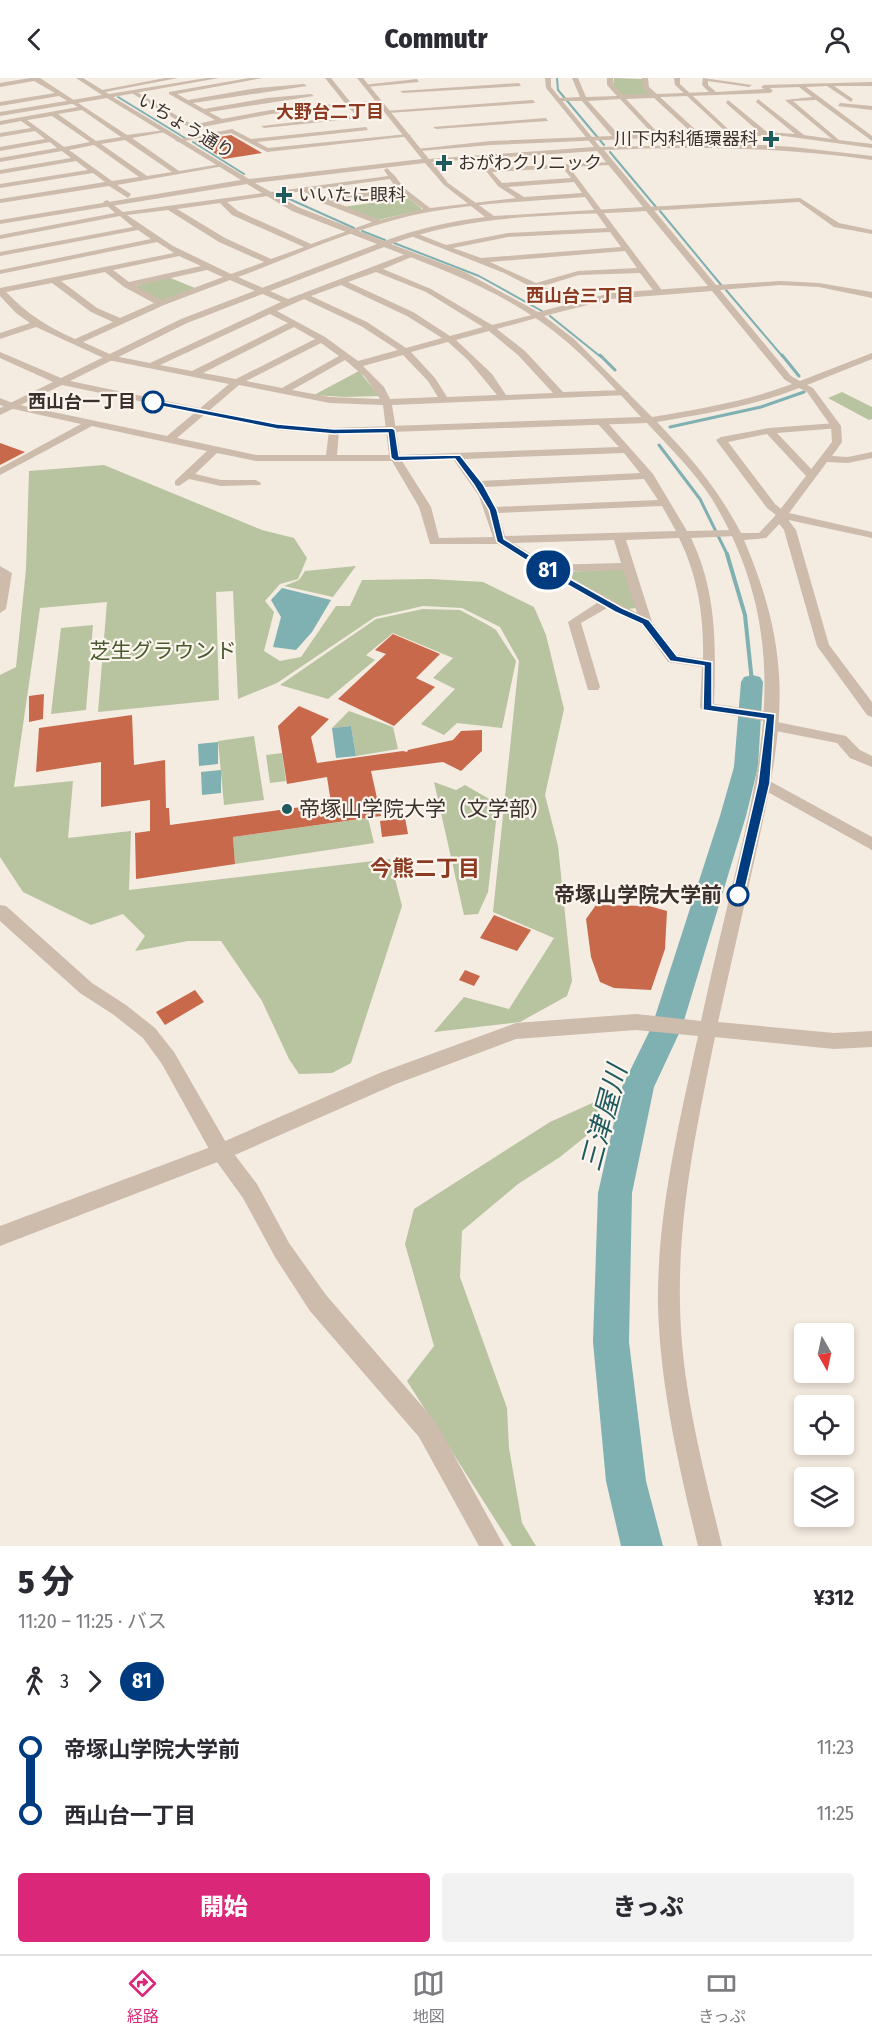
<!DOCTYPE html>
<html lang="ja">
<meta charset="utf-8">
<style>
body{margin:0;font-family:"Fira Sans Condensed","Noto Sans JP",sans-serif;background:#f2f2f3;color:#2b2b33;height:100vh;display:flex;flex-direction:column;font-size:22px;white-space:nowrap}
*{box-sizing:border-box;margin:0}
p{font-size:20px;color:#7c7c81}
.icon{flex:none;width:33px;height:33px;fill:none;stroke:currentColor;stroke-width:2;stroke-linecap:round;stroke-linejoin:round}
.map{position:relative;height:1468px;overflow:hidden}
.drawer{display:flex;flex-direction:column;background:#fff;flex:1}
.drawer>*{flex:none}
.badge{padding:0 12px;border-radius:20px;font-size:21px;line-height:39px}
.needle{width:39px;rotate:171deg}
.buttons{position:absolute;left:794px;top:1245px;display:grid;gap:12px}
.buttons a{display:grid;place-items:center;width:60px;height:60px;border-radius:6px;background:#fff;box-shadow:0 3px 9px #0003;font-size:30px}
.map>.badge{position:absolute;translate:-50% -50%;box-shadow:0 0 0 3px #fff}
.legs{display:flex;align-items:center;gap:9px;height:66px;padding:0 18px;font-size:20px}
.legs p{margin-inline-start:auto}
.headline{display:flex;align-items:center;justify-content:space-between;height:102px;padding:0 18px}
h1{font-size:33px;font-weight:800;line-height:45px}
.primary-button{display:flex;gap:12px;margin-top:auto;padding:12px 18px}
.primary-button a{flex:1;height:69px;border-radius:6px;background:#db2777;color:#fff;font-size:24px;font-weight:800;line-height:69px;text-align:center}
.primary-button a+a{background:#f2f2f3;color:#2b2b33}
ul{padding:0 18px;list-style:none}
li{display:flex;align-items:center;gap:21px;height:66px;font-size:22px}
li i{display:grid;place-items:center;width:9px;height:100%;margin:0 8px;background:currentColor}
li i::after{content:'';width:15px;height:15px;margin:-8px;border:4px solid;border-radius:50%;background:#fff}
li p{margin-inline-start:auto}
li:first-child i{background:linear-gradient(#0000 50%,currentColor 0)}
li:last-child i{background:linear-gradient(currentColor 50%,#0000 0)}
header{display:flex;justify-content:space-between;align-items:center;height:78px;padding:0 18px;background:#fff;font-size:27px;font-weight:800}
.tabs{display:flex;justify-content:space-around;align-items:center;height:84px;border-top:2px solid #e1e1e2;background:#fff;font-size:16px;color:#7c7c81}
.tabs a{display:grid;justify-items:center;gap:3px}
.tabs .on{color:#db2777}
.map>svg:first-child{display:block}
.green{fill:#b8c4a0}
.water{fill:#7fb0b2}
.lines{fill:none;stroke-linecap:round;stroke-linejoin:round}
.stream-far2{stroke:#7fb0b2;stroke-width:2}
.stream-far1{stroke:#7fb0b2;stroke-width:3}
.stream{stroke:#7fb0b2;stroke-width:4}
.river{fill:#7fb0b2;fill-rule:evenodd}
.building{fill:#c8694b}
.minor{fill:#cdbbac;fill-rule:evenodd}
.tertiary{fill:#cdbbac;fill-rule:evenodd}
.line-1{fill:#003b80;stroke:#fff;stroke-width:1.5}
.poi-dot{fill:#1f5a5e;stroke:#fbf5ee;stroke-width:2}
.stop-1-dot{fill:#fff;stroke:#003b80;stroke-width:3}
.labels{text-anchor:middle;stroke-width:4.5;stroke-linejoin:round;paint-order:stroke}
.far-neighbourhood-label{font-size:18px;font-weight:bold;fill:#8c3b22;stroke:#fbf5ee}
.far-street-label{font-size:18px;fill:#3b302b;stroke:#fbf5ee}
.far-poi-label{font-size:18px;fill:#3b302b;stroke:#fbf5ee;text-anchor:start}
.far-stop-label{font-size:18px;font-weight:bold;fill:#3b302b;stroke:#fbf5ee;text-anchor:end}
.park-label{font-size:21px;fill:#4a5a2e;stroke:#fbf5ee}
.poi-label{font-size:21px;fill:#3b302b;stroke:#fbf5ee;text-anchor:start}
.stop-label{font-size:21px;font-weight:bold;fill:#3b302b;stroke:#fbf5ee;text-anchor:end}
.neighbourhood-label{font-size:22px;font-weight:bold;fill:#8c3b22;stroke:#fbf5ee}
.near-water-label{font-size:27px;font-style:italic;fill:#1f5a5e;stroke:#fbf5ee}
</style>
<header><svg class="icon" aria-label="back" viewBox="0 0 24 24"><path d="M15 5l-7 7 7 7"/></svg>Commutr<svg class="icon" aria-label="person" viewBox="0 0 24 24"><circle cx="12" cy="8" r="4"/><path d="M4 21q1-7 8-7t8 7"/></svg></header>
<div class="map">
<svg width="872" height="1468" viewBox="0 0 872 1468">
<rect width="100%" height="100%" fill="#f4ebe1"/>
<path class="green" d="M614 0 643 1 654 17 622 18 613 7Z
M408 120 421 130V132L378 142 342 129Z
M168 199 195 210 161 223 132 209Z
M359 293 379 318 345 319 314 317Z
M842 314 872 329V341L869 342 828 320Z
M104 387 262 452 294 460 307 480 298 501 280 506 265 523 274 534 264 573 280 583 301 579 336 528H350L362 502 430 501 483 504 534 529 546 557 564 631 545 717 558 768 572 903 567 918 520 944 434 954 464 919 509 931 554 860 493 834 519 583 500 549 462 530 423 528 375 539 277 605 238 621 233 513 216 514 219 622 98 634 107 524 40 530 14 709 73 703 68 760 131 753 129 812 390 781 402 828 351 985 332 995 299 996 289 981 262 923 221 863H188L135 873 145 858 123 836 91 847 23 814 0 779V597L16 589 26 491 29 393Z
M356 488 333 519 284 508 299 502 305 493Z
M625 491 637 530 627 531 566 497 567 494Z
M423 531 460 532 488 547 496 552 516 583 502 650 457 645 444 657 421 646 455 611 433 600 453 580 393 555 366 577 375 582 328 621 280 607 376 541Z
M93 547 86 632 51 636 61 550Z
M349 633 393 649 398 671 356 678 351 648 332 650Z
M254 658 264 722 224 727 218 663Z
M282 675 286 703 270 705 266 677Z
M434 704 456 712 465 707 498 726 488 814 478 836 464 837Z
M368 740 374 765 235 786 233 759Z
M599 1022 596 1050 560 1079 518 1106 462 1153 460 1199 507 1330 509 1370 522 1445 536 1468H512L407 1303 434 1268 405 1166 414 1131 550 1044Z"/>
<path class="water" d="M282 510 331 522 312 554 296 572 273 569 281 539 271 522Z
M351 648 356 678 336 680 332 650Z
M218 664V686L199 688 198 666Z
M221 692V715L202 717 201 694Z"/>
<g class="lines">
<path class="stream-far2" d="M557 0 558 12 604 67
M118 19 185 60
M193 64 244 96
M610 74 656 129
M276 115 354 150
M660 133 722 208
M362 153 385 162
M394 165 479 198 542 233
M726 212 783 279
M550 238 601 279"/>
<path class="stream-far1" d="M600 277 615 292
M782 277 799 298
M670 349 761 329 804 314
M659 367 700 421 728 478"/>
<path class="stream" d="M727 476 745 537 752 604"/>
<path class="river" d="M752 597 760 599 763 604 758 689 746 738 682 949 654 1009 632 1115 629 1264 646 1403 663 1468H621L606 1403 593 1264 598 1115 622 1009 652 948 720 738 734 689 741 604 744 599Z"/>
</g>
<path class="building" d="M231 57 262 75 224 81 195 63Z
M0 365 25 374 0 387Z
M393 556 440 576 416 600 435 609 394 648 338 621 386 576 375 572Z
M44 616 43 641 29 644V618Z
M299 628 329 641 311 659 317 685 403 673 407 674 408 672 453 662 461 653 482 652V673L461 693 443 684 371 693 381 738 233 759 235 786 136 801 135 755 150 753V722L101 729V684L36 694 39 650 132 637 134 687 165 682 166 730H169L170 747 331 725 327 699 287 706 278 648Z
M405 740 408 756 382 759 380 743Z
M596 827 649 828 667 833 665 871 651 912 614 910 600 904 591 879 586 841Z
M494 837 531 852 517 873 480 860Z
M465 892 480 898 474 908 459 902Z
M195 912 204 924 165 947 156 934Z"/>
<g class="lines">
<path class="minor" d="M30 0H40L127 57 165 52V54L132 60 179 93 221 86 224 88 117 107 131 116 128 120 109 108 0 125V121L105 104 93 95 0 110V106L88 92 76 83 0 96V92L71 80 62 73 0 84V80L57 70 50 64 0 73V69L45 61 35 53 0 59V55L31 50 21 43 0 47V43L78 29 59 18 0 28V24L55 15 34 3 0 9V5ZM82 32 121 59 96 63 58 36ZM52 38 90 64 64 69 27 42ZM125 62 172 94 147 98 101 66ZM94 67 139 99 112 103 69 72Z
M165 0H178L100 15 97 13Z
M249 0H262L177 16 188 22 258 10 304 6 307 8 193 25 204 31 267 20 311 16 314 18 209 34 222 41 271 32 345 25 325 0H331L351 25 380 22 383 24 353 28 357 33 354 35 348 29 271 36 192 51 130 14 135 13 193 47 215 42 169 16V14Z
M572 0H578L586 19 617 18 607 7V0H613V7L623 17 650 16 643 9 642 0H648L649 9 657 16 709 14 702 7 703 0 752 7 749 9 708 3V7L716 14 764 11 761 9 764 7 872 4V8H834L853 21 851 24 827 8 806 9 872 58V63L816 22 793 23 839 62 872 66V70L784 58H696L491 67 420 73 417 71 491 63 612 58 582 23H556L558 20 580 19ZM799 9 812 19 785 22 832 61 804 57 758 21 756 24 795 56 767 54 728 22 726 25 759 54H698L660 19 770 15 773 13 770 10ZM654 20 691 54 659 56 626 21ZM620 21 653 56 619 57 588 23Z
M417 1 419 4 366 9 363 7Z
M519 5 521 8 403 15 400 13Z
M533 22 535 25 388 35 385 33Z
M840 25 872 28V32L838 28Z
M358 37 360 40 264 50 261 48Z
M546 40 548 43 436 51 433 49Z
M366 49 368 52 257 64 268 70 408 56 411 58 267 74 231 55 178 64 175 62 232 51 251 61Z
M474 78H478L489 90 611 84 609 87 569 89 661 211V215H655L640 195 579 197 543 208 575 225V229L572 230 504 195 406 156 413 154 446 167 508 155 607 150 585 119C533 123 480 125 429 134 363 146 300 176 238 199L288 221 411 174 415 176 414 178 383 191 431 211 492 247 540 235V239L497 251 525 273 563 314 624 312 629 315 627 317 392 327 400 377 619 369 597 345 606 343 653 396 687 453 735 452 741 455 735 458 691 460C717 514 716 567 714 626L771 634 778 639 772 643 846 658 860 672 872 678V689L850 680 837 665 766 651 764 648 770 644 702 632 700 629 702 589 668 584 642 547 607 530 581 545 600 609 598 612H588L568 544 597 525 498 466H430L419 429 392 383H256L217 375 195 396 221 402H256L261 405 260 407 221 408 189 401 179 408 175 407V403L207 373 92 348 0 397V390L81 346 9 330 0 327V320L15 326 167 358 229 306 108 282 36 249 0 261V255L30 245 16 235 0 218V210L174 175 157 164 0 196V192L151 161 138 152 0 178V174L133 149 120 138 0 161V157L115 135 103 124 107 122 123 134 388 98 384 92 387 90 395 98 404 110 430 130 516 120 498 108ZM563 90 571 100 502 105 492 94ZM390 101 396 110 324 120 311 112ZM574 104 582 115 524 119 508 109ZM303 113 320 124 372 144 311 166 238 133 227 124ZM400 114 423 131 380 142 332 123ZM220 125 232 137 304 169 271 181 225 160 177 131ZM168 132 219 164 264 184 231 196 173 168 127 137ZM610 154 621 169 481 180 453 170 508 159ZM625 173 637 190 578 193 536 205 490 184ZM179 178 201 188 129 204 113 192ZM207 192 223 199 162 222 135 208ZM105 194 124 209 154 225 120 240 97 230 61 203ZM376 194 426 214 483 249 450 258 413 234 348 204ZM230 202 281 224 150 285 114 278 83 264 164 227ZM52 205 91 234 113 244 75 261C48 249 27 236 6 214ZM341 207 407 238 442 260 406 270 367 244 311 218ZM304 221 361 248 398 272 358 283 325 259 277 233ZM270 236 288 245 192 293 160 287ZM294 249 315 261 236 301 203 295ZM489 253 518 277 553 315 506 317 492 296 456 262ZM448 264 468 282 497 317 447 319 435 300 411 274ZM321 265 339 278 282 310 246 303ZM403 277 428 303 438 319 390 321 384 309 363 288ZM345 282 365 299 380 321 330 319 292 312ZM239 307 330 325 383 327 389 377H337L339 353 334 350 329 353 326 377H256L177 360ZM624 375 640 395 480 403 464 381ZM453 381 479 418 493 459 439 460 431 429 402 383ZM644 401 658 422 495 429 484 409ZM662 428 676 453 505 458 498 435ZM679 460C698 499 704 538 703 581L677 577 652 544 626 462ZM614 462 621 485 549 487 513 465ZM623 492 637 535 560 494Z
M800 120 839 145 872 152V156L834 149 799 124 648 133 644 131 648 129Z
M836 345 841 348 840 350 777 355 815 395 816 397 811 400 807 399 767 356 728 364 775 426 786 435V439L796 452 829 567 872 624V639L867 637 817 568 784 452 774 439 776 437 767 430 716 362 721 359 769 350Z
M0 488 12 495 6 531 0 535Z
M764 700 872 759V772L759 709 757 705Z
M0 827 6 828 92 905 126 927 155 950 174 974 228 1068 257 1106 289 1165 326 1217 435 1343 504 1468H479L419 1359 310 1233 275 1179 243 1120 214 1080 162 986 143 960 114 937 80 915 0 843Z"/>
<path class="tertiary" d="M76 0H83L109 16 206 0H219L113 19 249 101 422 81 357 0H363L429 81 594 69 546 10 545 0H551V9L600 69 739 66 675 7 674 0H680V6L744 66 793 69 872 78V82C782 69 694 68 604 72L716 207 780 203 819 205 872 214V220L819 209 780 207 720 212 791 298 800 303 872 275V281L807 307 813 310 841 348 842 364 832 378 848 379 872 374V380L848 385 827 384 789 435 872 454V460L784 441 766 460 744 462C761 502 774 542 778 585 785 651 768 719 754 784 742 837 730 891 718 944L834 955 872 953V969L834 971 715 959C697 1047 678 1135 680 1226 681 1308 703 1389 722 1468H698C679 1389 660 1308 658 1227 657 1135 679 1046 698 958L636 952 516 961 396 1006 228 1080 0 1168V1148L216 1067 382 994 516 945 636 936 701 943C712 892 724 842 736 792 768 658 788 547 712 421 694 393 669 369 647 345L334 356 277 352 62 307 0 337V330L53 304 0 280V274L61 300 181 241 377 166 292 133 247 106 0 146V142L241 102 107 20 0 38V34L102 17ZM597 73 643 129 494 138 448 105 432 84ZM425 85 444 107 485 139C451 143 417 151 384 163L298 129 255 105ZM646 133 708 208 611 215 538 234 465 194 391 166C472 135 562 138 646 133ZM384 169C436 189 488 208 534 239 575 266 609 304 641 339L334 350 277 346 70 303 187 245ZM712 213 785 302 792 306C747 323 699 331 652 339L574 261 544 238 611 221ZM799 310 807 314 831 348 832 364 776 437 759 455H741C716 408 693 382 657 344 705 336 753 328 799 310Z"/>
</g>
<path class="line-1" d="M153 322 277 346 334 351 392 350 395 352 399 378 460 377 483 406 497 432 504 461 549 489 622 530 649 542 677 578 712 584V627L775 636 770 705 743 820 738 822 732 817 758 705 766 641 703 632 704 588 670 583 642 546 615 534 543 493 497 464 489 432 474 407 455 381 395 383 391 380 388 355 334 356 277 351 150 326V323Z"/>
<g class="poi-dot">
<path d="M768 52h6v6h6v6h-6v6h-6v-6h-6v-6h6z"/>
<path d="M441 76h6v6h6v6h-6v6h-6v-6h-6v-6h6z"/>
<path d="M281 108h6v6h6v6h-6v6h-6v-6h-6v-6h6z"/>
<circle cx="287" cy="731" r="6"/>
</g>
<g class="stop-1-dot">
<circle cx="153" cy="324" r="10"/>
<circle cx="738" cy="817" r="10"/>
</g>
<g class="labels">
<g class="far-neighbourhood-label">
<text x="330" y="40">大野台二丁目</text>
<text x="580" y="224">西山台三丁目</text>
</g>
<g class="far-street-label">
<text transform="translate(186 48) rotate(31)" y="6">いちょう通り</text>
</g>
<g class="far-poi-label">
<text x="758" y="67" text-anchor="end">川下内科循環器科</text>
<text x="458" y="91">おがわクリニック</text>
<text x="298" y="123">いいたに眼科</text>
</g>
<g class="far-stop-label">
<text x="136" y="330">西山台一丁目</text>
</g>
<g class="park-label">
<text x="163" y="580">芝生グラウンド</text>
</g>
<g class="poi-label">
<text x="299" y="738">帝塚山学院大学（文学部）</text>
</g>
<g class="stop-label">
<text x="722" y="824">帝塚山学院大学前</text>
</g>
<g class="neighbourhood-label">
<text x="425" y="798">今熊二丁目</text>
</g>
<g class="near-water-label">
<text transform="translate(604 1040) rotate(-75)" y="9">三津屋川</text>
</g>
</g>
</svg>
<div class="buttons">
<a><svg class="needle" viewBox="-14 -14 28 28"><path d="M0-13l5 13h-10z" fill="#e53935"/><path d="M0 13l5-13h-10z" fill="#7c7c81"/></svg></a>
<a><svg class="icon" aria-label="locate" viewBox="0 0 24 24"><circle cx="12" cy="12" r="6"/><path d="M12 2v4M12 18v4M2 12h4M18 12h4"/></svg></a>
<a><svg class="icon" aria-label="layers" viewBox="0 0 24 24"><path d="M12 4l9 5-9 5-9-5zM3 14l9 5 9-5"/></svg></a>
</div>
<b class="badge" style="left:548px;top:492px;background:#003b80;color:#fff">81</b>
</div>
<section class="drawer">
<div class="headline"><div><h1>5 分</h1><p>11:20 – 11:25 · バス</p></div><b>¥312</b></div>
<div class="legs"><svg class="icon" aria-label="walk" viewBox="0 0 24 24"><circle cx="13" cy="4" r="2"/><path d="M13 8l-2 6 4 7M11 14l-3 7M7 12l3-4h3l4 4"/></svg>3<svg class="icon" aria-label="forward" viewBox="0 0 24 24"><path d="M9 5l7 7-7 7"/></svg><b class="badge" style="background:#003b80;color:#fff">81</b></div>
<ul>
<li><i style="color:#003b80"></i><b>帝塚山学院大学前</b><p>11:23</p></li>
<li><i style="color:#003b80"></i><b>西山台一丁目</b><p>11:25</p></li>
</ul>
<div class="primary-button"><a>開始</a><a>きっぷ</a></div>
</section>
<nav class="tabs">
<a class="on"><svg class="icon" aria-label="directions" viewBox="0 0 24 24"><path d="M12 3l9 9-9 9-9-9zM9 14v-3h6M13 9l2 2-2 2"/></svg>経路</a>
<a><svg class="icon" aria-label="map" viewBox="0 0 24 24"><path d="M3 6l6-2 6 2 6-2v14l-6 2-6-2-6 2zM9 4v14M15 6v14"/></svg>地図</a>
<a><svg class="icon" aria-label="tickets" viewBox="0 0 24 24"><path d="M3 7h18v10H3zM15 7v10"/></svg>きっぷ</a>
</nav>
